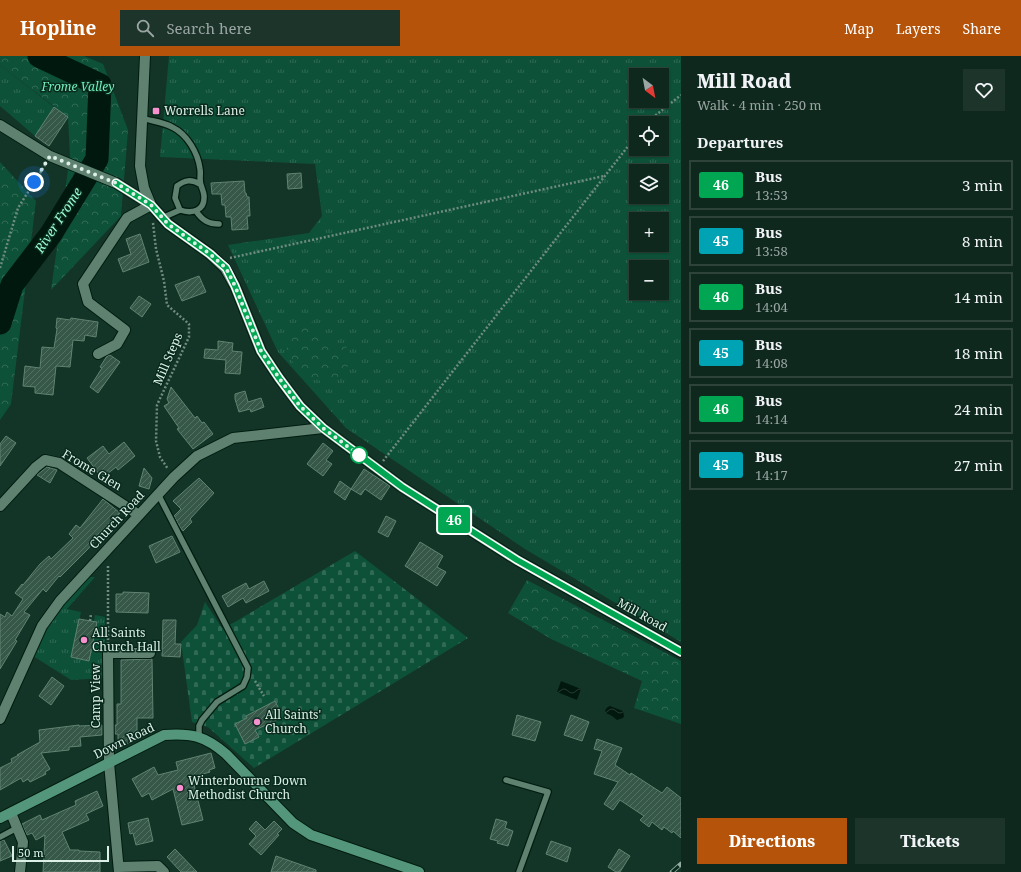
<!DOCTYPE html>
<meta charset="utf-8">
<style>
body{margin:0;font-family:"Noto Serif",serif;background:#1c342a;color:#f1f3f6;height:100vh;display:flex;flex-direction:column;font-size:15px;white-space:nowrap}
*{box-sizing:border-box;margin:0}
p{font-size:13px;color:#9ba6a4}
.icon{flex:none;width:22px;height:22px;fill:none;stroke:currentColor;stroke-width:2;stroke-linecap:round;stroke-linejoin:round}
.map{position:relative;flex:1;overflow:hidden}
.drawer{display:flex;flex-direction:column;background:#0e281d;width:340px}
.drawer>*{flex:none}
.badge{padding:0 8px;border-radius:3px;font-size:14px;line-height:26px}
.needle{width:26px;rotate:148deg}
.fabs{position:absolute;left:629px;top:12px;display:grid;gap:8px}
.fabs a{display:grid;place-items:center;width:40px;height:40px;border-radius:0px;background:#0e281d;box-shadow:0 1px 3px #0004,0 0 0 1px #2e443b;font-size:20px}
.scale{position:absolute;left:12px;bottom:10px;width:97px;box-sizing:border-box;padding-left:4px;border:2px solid #ddf0e7;border-top:0;font-size:11px;line-height:14px;white-space:nowrap;color:#ddf0e7;-webkit-text-stroke:3px #082b1e;paint-order:stroke}
.you{position:absolute;width:20px;height:20px;margin:-10px;border:3px solid #fff;border-radius:50%;background:#1a73e8;box-shadow:0 0 0 6px #1a73e833}
.map>.badge{position:absolute;translate:-50% -50%;box-shadow:0 0 0 2px #fff}
h2{padding:0 16px;font-size:15px;line-height:36px}
.round{display:grid;place-items:center;flex:none;width:42px;height:42px;border-radius:0px;background:#1c342a}
.overview{display:flex;align-items:center;justify-content:space-between;height:68px;padding:0 16px}
h1{font-size:19px;font-weight:800;line-height:30px}
.cta{display:flex;gap:8px;margin-top:auto;padding:8px 16px}
.cta a{flex:1;height:46px;border-radius:0px;background:#b45309;color:#fff;font-size:16px;font-weight:800;line-height:46px;text-align:center}
.cta a+a{background:#1c342a;color:#f1f3f6}
ul{padding:0;list-style:none}
li{display:flex;align-items:center;gap:12px;height:50px;margin:0 8px 6px;padding:0 8px;border:2px solid #2e443b;border-radius:0px}
li div{flex:1}
li b{display:block;font-size:15px}
li em{font-style:normal}
li .badge{min-width:44px;font-weight:700;text-align:center}
header{display:flex;align-items:center;gap:24px;box-sizing:border-box;height:56px;padding:0 20px;background:#b45309;color:#fff}
header strong{font-size:19px}
nav{display:flex;gap:22px;margin-inline-start:auto;font-size:14px}
.search{width:280px;height:36px;background:#1c342a;display:flex;align-items:center;gap:10px;box-sizing:border-box;padding:0 14px;border-radius:0px;color:#9ba6a4;font-size:15px}
main{display:flex;flex:1;min-height:0}
.map>svg:first-child{display:block}
.grass{fill:url(#grass-tufts);fill-rule:evenodd}
.forest{fill:url(#forest-crowns)}
.cemetery{fill:url(#cemetery-stones)}
.water{fill:url(#water-waves)}
.lines{fill:none;stroke-linecap:round;stroke-linejoin:round}
.river{stroke:#00180d;stroke-width:23}
.building{fill:url(#building-hatch);stroke:#608372}
.lane-casing{stroke:#001c10;stroke-width:8}
.street-casing{stroke:#001c10;stroke-width:12}
.secondary-casing{stroke:#001c10;stroke-width:12}
.path{stroke:#708b7f;stroke-width:2.5;stroke-dasharray:2 2;stroke-linecap:butt}
.lane{stroke:#5e8170;stroke-width:5.5}
.street{stroke:#5e8170;stroke-width:10}
.secondary{stroke:#54967b;stroke-width:10}
.rail-casing{stroke:#93aba1;stroke-width:4.5}
.rail{stroke:#082b1e;stroke-width:3;stroke-dasharray:9;stroke-linecap:butt}
.line-casing{stroke:#fff;stroke-width:9}
.line{stroke:#00a651;stroke-width:6}
.walk{stroke:#ddf0e7;stroke-width:4;stroke-dasharray:0 7.2}
.poi-dot{fill:#f790ce;stroke:#082b1e;stroke-width:1.5}
.stop-dot{fill:#fff;stroke:#00a651;stroke-width:2}
.labels{text-anchor:middle;stroke-width:3;stroke-linejoin:round;paint-order:stroke}
.park-label{font-size:12px;font-style:italic;fill:#73eebb;stroke:#082b1e}
.poi-label{font-size:12px;fill:#ddf0e7;stroke:#082b1e;text-anchor:start}
.street-label{font-size:12px;fill:#ddf0e7;stroke:#082b1e}
.water-label{font-size:13px;font-style:italic;fill:#9efbd1;stroke:#082b1e}
</style>
<header>
<strong>Hopline</strong>
<div class="search"><svg class="icon" aria-label="search" viewBox="0 0 24 24"><circle cx="10" cy="10" r="6"/><path d="M15 15l6 6"/></svg>Search here</div>
<nav><a>Map</a><a>Layers</a><a>Share</a></nav>
</header>
<main>
<div class="map">
<svg width="681" height="816" viewBox="0 0 681 816">
<defs>
<pattern id="grass-tufts" width="24" height="20" patternUnits="userSpaceOnUse"><rect width="24" height="20" fill="#0d5139"/><path d="M3 7l-1-3M5 7V3M7 7l1-3M15 17l-1-3M17 17v-4M19 17l1-3" fill="none" stroke="#306a56"/></pattern>
<pattern id="forest-crowns" width="20" height="18" patternUnits="userSpaceOnUse"><rect width="20" height="18" fill="#0d5139"/><path d="M2 6a3 3 0 1 1 6 0M12 15a3 3 0 1 1 6 0" fill="none" stroke="#306a56"/></pattern>
<pattern id="cemetery-stones" width="16" height="16" patternUnits="userSpaceOnUse"><rect width="16" height="16" fill="#0d5139"/><path d="M2 7V4a2 2 0 0 1 4 0v3zM10 15v-3a2 2 0 0 1 4 0v3z" fill="#306a56"/></pattern>
<pattern id="water-waves" width="16" height="10" patternUnits="userSpaceOnUse"><rect width="16" height="10" fill="#00180d"/><path d="M0 5q4-4 8 0t8 0" fill="none" stroke="#253a30"/></pattern>
<pattern id="building-hatch" width="6" height="6" patternUnits="userSpaceOnUse"><rect width="6" height="6" fill="#365849"/><path d="M-1 1l2-2M0 6l6-6M5 7l2-2" fill="none" stroke="#537063"/></pattern>
</defs>
<rect width="100%" height="100%" fill="#133527"/>
<path class="grass" d="M169 0H681V586L525 493 346 372 278 296 228 189 309 177 322 160 315 108 160 101ZM636 19H662V45H636ZM636 67H662V93H636ZM636 115H662V141H636ZM636 163H662V189H636ZM636 211H662V237H636Z
M0 9 54 51 35 80 0 50Z
M88 521H95L67 553 81 556 71 601 89 604 97 567 94 565 95 559 105 561V622L71 624 33 600 46 566Z"/>
<path class="forest" d="M0 0H84L103 8 128 74 121 160 51 234 70 100 68 61 0 9Z
M0 106 36 145 11 348 0 364Z
M309 261 332 293 346 290 351 307 331 328 302 319 286 296 290 274Z
M527 524 681 605V668L634 652 642 625 551 583 508 557Z"/>
<path class="cemetery" d="M355 495 468 582 254 712 208 671 192 666 181 586 197 569 205 546 222 572 233 567Z"/>
<path class="water" d="M561 625 581 633 577 644 557 636Z
M610 650 623 655 624 660 623 662 617 664 612 660 606 657C604 654 607 651 610 650Z"/>
<g class="lines">
<path class="river" d="M0 267 12 229 51 178 97 103 100 29 39 0"/>
</g>
<path class="building" d="M54 51 68 61 49 90 35 80Z
M301 117 302 132 288 133 287 118Z
M244 125 245 137H246L247 141H249L250 160H247L248 173 232 174 231 161H226L225 149H222L221 138H212L211 127Z
M140 178 149 206 123 216 118 203 131 198 126 183Z
M199 220 206 236 182 245 175 229Z
M139 240 151 248 142 261 130 252Z
M57 262 70 264 71 262 98 266 96 281 85 279 84 285 73 284 70 311 56 310 53 339 35 337V331L23 330 25 310 40 312 42 291 54 292 57 273 56 272Z
M218 285 233 287 232 295 242 296 240 318 225 317 226 304 204 302 205 293 218 294Z
M110 299 120 306 98 337 90 331 102 312 100 311 107 300Z
M171 331 195 362 197 360 202 367 204 366 213 378 193 393 177 373 179 372 164 350 169 347 167 343Z
M245 335 248 346 261 342 264 351 251 356 250 353 239 356 235 343V338Z
M6 380 16 387 0 410V388Z
M124 386 135 400 118 414 116 411 102 422 87 402 103 390 109 398Z
M323 387 333 395 326 404 332 408 323 420 307 408Z
M47 411 57 414 50 427 37 419Z
M144 412 152 422 149 433 139 430Z
M364 413 390 430 381 444 365 433 361 439 351 433Z
M199 422 214 437 190 463 192 466 183 475 180 471 174 460 181 453 173 445Z
M340 425 351 433 345 444 334 436Z
M103 443 120 457 87 494 60 521 59 520 46 536 43 533 24 556 30 559 15 584 17 585 0 613V558L5 561 7 556 12 560 23 543 15 537 22 528 23 529 40 508 49 500 51 503 73 482 69 478 76 469 80 472Z
M386 460 396 465 388 481 378 476Z
M172 480 180 496 156 507 149 490Z
M420 486 443 500 437 511 446 516 437 530 405 510Z
M264 525 269 535 246 547 243 542 228 551 222 540 246 527 249 533Z
M123 536 149 537 148 557 116 556V538H123Z
M79 563 97 566 89 605 71 601Z
M163 564H176L175 588H181L180 601 162 600Z
M152 603 153 662H137V683L118 692V678H115V669H117V648H121V604Z
M52 621 64 630 51 649 39 640Z
M275 645 281 657 277 660 279 663 255 674 259 681 245 688 235 668 247 662 246 660Z
M517 659 541 666 535 685 512 679Z
M571 659 589 666 582 685 564 679Z
M79 669V670L102 669V679L80 681 81 690 69 691V694L41 697 50 713 45 716 46 718 30 726 28 723 23 726 21 722 0 734V712L12 706 11 703 19 699H17L40 686 39 674Z
M597 683 622 692 615 709 630 719 631 717 662 737 667 731 681 742V782L673 775 672 777 664 771 662 774 652 766 649 771 640 764 644 760 620 744 613 754 604 748 618 726 594 718 602 695 594 693Z
M211 697 215 712 209 714 210 716 192 721 203 764 182 769 173 733 152 744 149 737 142 741 132 723 154 711 158 719 178 714 176 706Z
M97 735 103 750 86 758 89 764 62 776 70 794H79V795L100 796V816H43L45 779 36 784 32 777 27 779 22 768 40 759 42 764 76 749 75 745Z
M148 762 153 785 136 789 133 777 130 778 128 767Z
M496 763 507 766 505 772 513 775 508 790 497 787 498 785 490 783Z
M256 765 265 774 274 765 282 773 277 778 279 779 261 799 249 788 256 780 249 773Z
M4 784 12 800 0 805V785Z
M551 785 571 792 567 806 546 798Z
M175 793 197 816H181L167 801Z
M619 793 630 800 620 816H616L608 811Z
M276 800 316 814V816H271Z"/>
<g class="lines">
<g class="lane-casing">
<path id="lane" d="M142 62C151 65 163 66 172 71 187 78 198 97 200 113 201 118 199 124 201 129 202 133 204 136 204 140 205 155 192 158 180 154L175 142 177 130C185 124 191 123 200 128
M196 155C202 164 208 168 219 168
M162 162 180 154
M158 438 248 612 247 621 243 630 217 646 202 664 199 670V681
M506 724 548 736 519 816
M0 781 17 772"/>
</g>
<g class="street-casing">
<path id="street" d="M0 69 50 100 116 127 151 149 168 168 210 198 225 212 235 230 261 295 279 322 300 350 323 372 402 431 517 504 681 596
M98 298 117 288 125 274 88 246 83 228 127 162 151 149 144 132 140 110 145 0
M0 450 36 411 45 404 59 407 139 459
M0 663 42 570 60 545 174 421 197 400 233 382 323 372
M11 757 23 786 20 816
M119 811 158 810 164 816
M119 816 109 707 108 597H150"/>
</g>
<g class="secondary-casing">
<path id="secondary" d="M0 762 164 679C192 677 205 680 226 698L293 767 311 779 419 816"/>
</g>
<path class="path" d="M646 67 681 39
M153 167 156 193 164 225 167 249 189 268V281L157 349 156 385 160 401 168 413
M230 202 604 120
M0 212 18 152 45 109
M383 405 636 80
M108 510V587
M90 565 91 558
M255 625 264 640"/>
<use href="#lane" class="lane"/>
<use href="#street" class="street"/>
<use href="#secondary" class="secondary"/>
<g class="rail-casing">
<path id="rail" d="M672 816 681 808"/>
</g>
<use href="#rail" class="rail"/>
</g>
<g class="lines">
<g class="line-casing">
<path id="line" d="M116 127 151 149 168 168 210 198 226 212 235 230 261 295 279 322 300 350 323 372 402 431 517 504 681 596"/>
</g>
<use href="#line" class="line"/>
<path class="walk" d="M34 126 50 100 116 127 151 149 168 168 210 198 226 212 235 230 261 295 279 322 300 350 323 372 359 399"/>
</g>
<g class="poi-dot">
<rect x="152" y="51" width="8" height="8" rx="2"/>
<circle cx="84" cy="584" r="4"/>
<circle cx="257" cy="666" r="4"/>
<circle cx="180" cy="732" r="4"/>
</g>
<circle class="stop-dot" cx="359" cy="399" r="8"/>
<g class="labels">
<g class="park-label">
<text x="78" y="35">Frome Valley</text>
</g>
<g class="poi-label">
<text x="164" y="59">Worrells Lane</text>
<text x="92" y="581">All Saints<tspan x="92" dy="14">Church Hall</tspan></text>
<text x="265" y="663">All Saints'<tspan x="265" dy="14">Church</tspan></text>
<text x="188" y="729">Winterbourne Down<tspan x="188" dy="14">Methodist Church</tspan></text>
</g>
<g class="street-label">
<text transform="translate(168 303) rotate(-67)" y="4">Mill Steps</text>
<text transform="translate(92 414) rotate(31)" y="4">Frome Glen</text>
<text transform="translate(117 464) rotate(-47)" y="4">Church Road</text>
<text transform="translate(642 559) rotate(29)" y="4">Mill Road</text>
<text transform="translate(96 640) rotate(-90)" y="4">Camp View</text>
<text transform="translate(124 685) rotate(-26)" y="4">Down Road</text>
</g>
<g class="water-label">
<text transform="translate(58 164) rotate(-57)" y="5">River Frome</text>
</g>
</g>
</svg>
<div class="fabs">
<a><svg class="needle" viewBox="-14 -14 28 28"><path d="M0-13l5 13h-10z" fill="#e53935"/><path d="M0 13l5-13h-10z" fill="#9ba6a4"/></svg></a>
<a><svg class="icon" aria-label="locate" viewBox="0 0 24 24"><circle cx="12" cy="12" r="6"/><path d="M12 2v4M12 18v4M2 12h4M18 12h4"/></svg></a>
<a><svg class="icon" aria-label="layers" viewBox="0 0 24 24"><path d="M12 4l9 5-9 5-9-5zM3 14l9 5 9-5"/></svg></a>
<a>+</a>
<a>−</a>
</div>
<div class="scale">50 m</div>
<div class="you" style="left:34px;top:126px"></div>
<b class="badge" style="left:454px;top:464px;background:#00a651;color:#fff">46</b>
</div>
<section class="drawer">
<div class="overview"><div><h1>Mill Road</h1><p>Walk · 4 min · 250 m</p></div><a class="round"><svg class="icon" aria-label="heart" viewBox="0 0 24 24"><path d="M12 20l-8-8c-3-5 5-10 8-4 3-6 11-1 8 4z"/></svg></a></div>
<h2>Departures</h2>
<ul>
<li><span class="badge" style="background:#00a651;color:#fff">46</span><div><b>Bus</b><p>13:53</p></div><em>3 min</em></li>
<li><span class="badge" style="background:#00a3b4;color:#fff">45</span><div><b>Bus</b><p>13:58</p></div><em>8 min</em></li>
<li><span class="badge" style="background:#00a651;color:#fff">46</span><div><b>Bus</b><p>14:04</p></div><em>14 min</em></li>
<li><span class="badge" style="background:#00a3b4;color:#fff">45</span><div><b>Bus</b><p>14:08</p></div><em>18 min</em></li>
<li><span class="badge" style="background:#00a651;color:#fff">46</span><div><b>Bus</b><p>14:14</p></div><em>24 min</em></li>
<li><span class="badge" style="background:#00a3b4;color:#fff">45</span><div><b>Bus</b><p>14:17</p></div><em>27 min</em></li>
</ul>
<div class="cta"><a>Directions</a><a>Tickets</a></div>
</section>
</main>
